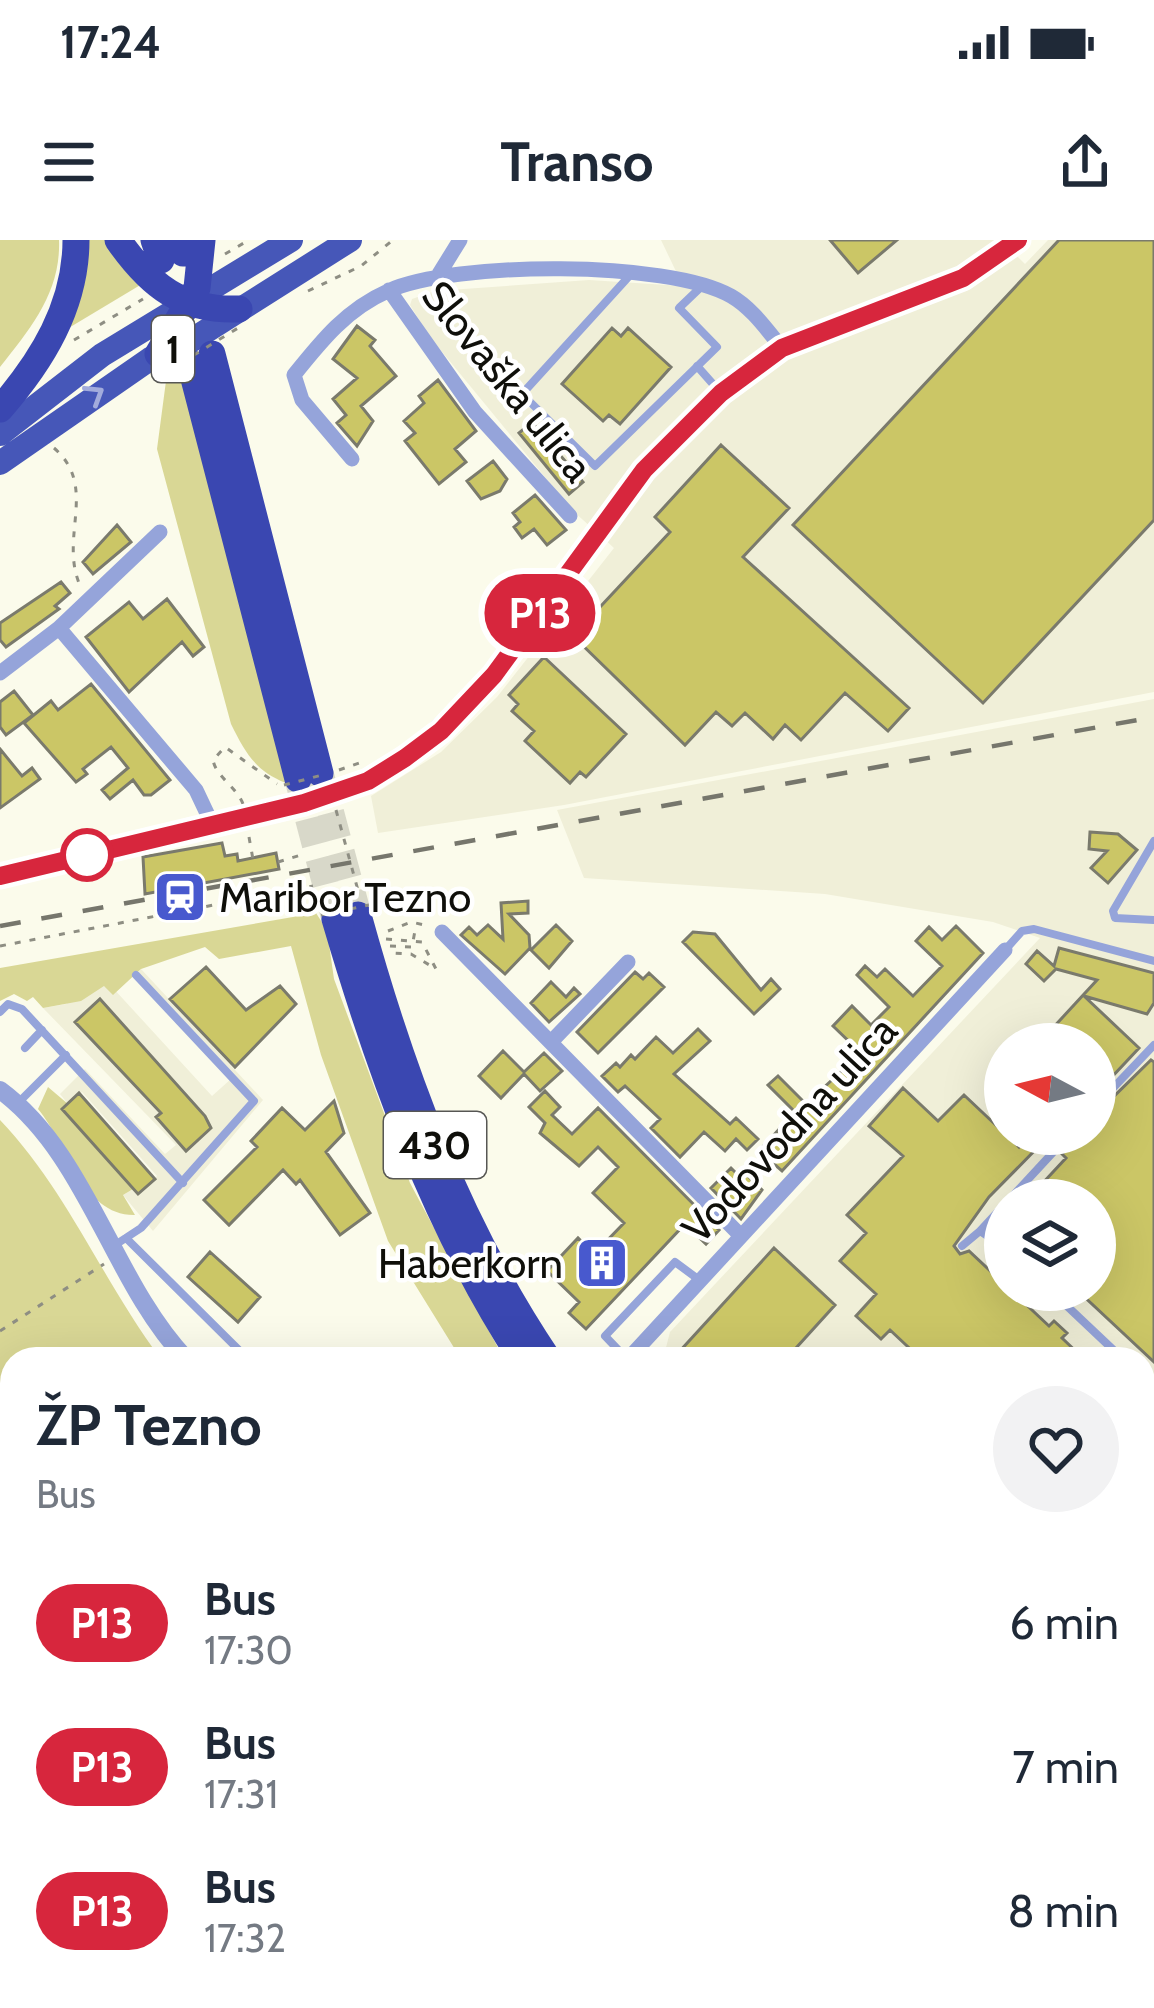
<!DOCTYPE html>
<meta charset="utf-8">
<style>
body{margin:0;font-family:Cabin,sans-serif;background:#f2f2f3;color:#1f2937;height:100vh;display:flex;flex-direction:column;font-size:45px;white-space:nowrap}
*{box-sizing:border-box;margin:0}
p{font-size:39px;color:#747a83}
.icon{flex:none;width:66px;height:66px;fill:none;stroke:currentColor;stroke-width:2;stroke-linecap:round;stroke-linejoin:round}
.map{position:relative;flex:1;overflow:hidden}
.side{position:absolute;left:0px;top:1107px;width:1155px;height:663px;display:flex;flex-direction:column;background:#fff;border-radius:36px 36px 0 0;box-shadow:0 12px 48px #0002}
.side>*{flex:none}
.badge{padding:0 24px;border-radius:39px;font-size:42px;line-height:78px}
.needle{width:78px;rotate:277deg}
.tools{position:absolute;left:984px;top:783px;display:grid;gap:24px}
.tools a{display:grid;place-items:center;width:132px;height:132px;border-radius:50%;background:#fff;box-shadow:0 12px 48px #0002;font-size:60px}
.map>.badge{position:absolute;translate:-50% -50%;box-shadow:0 0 0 6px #fff}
.round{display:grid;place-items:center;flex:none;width:126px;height:126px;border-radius:63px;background:#f2f2f3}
.headline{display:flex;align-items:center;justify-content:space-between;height:204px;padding:0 36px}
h1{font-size:57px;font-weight:800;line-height:90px}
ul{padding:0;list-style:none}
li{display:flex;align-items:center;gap:36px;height:144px;padding:0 36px}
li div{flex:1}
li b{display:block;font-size:45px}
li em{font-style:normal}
li .badge{min-width:132px;font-weight:700;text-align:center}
.status{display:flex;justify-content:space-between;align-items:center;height:84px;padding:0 60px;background:#fff;direction:ltr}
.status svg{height:33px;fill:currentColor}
header{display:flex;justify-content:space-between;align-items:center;height:156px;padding:0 36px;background:#fff;font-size:54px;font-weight:800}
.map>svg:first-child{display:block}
.built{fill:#f0efd8;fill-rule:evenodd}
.green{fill:#d9d795}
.building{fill:#cbc666;stroke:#7a7a6c;stroke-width:3}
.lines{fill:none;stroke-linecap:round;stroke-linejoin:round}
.trunk-tunnel{stroke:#d8d8c9;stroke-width:27;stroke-dasharray:27 14;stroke-linecap:butt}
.path{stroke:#8e8e83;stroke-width:3;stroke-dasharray:6 9;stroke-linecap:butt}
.service{stroke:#95a4da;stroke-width:8}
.minor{stroke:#95a4da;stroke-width:15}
.tertiary{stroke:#95a4da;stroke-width:18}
.secondary{stroke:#6678c7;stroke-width:21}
.primary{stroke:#4657b8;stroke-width:24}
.trunk{stroke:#3a47b1;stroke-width:27}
.rail{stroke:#76766c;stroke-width:4.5;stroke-dasharray:21 21;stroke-linecap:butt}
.path-bridge{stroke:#8e8e83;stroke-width:3;stroke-dasharray:6 9;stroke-linecap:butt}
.tertiary-bridge{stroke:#95a4da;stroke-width:18}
.oneway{stroke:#a2abdc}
.line-casing{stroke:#fff;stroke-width:27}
.line{stroke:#d7263d;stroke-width:18}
.stop-dot{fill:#fff;stroke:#d7263d;stroke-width:6}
.labels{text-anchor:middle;stroke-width:9;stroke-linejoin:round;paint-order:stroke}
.shield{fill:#fff;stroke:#575754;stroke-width:3}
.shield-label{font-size:39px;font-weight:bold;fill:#0f0f0a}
.street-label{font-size:42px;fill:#0f0f0a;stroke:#fff}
.poi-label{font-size:42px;fill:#0f0f0a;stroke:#fff;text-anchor:start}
</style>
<div class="status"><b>17:24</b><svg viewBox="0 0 49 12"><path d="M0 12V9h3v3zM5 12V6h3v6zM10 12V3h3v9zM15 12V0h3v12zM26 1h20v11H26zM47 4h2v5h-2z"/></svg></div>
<header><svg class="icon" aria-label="menu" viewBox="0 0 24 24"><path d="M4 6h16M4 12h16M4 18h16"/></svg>Transo<svg class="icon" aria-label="share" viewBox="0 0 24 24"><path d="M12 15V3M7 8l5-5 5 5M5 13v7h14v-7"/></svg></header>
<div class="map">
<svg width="1154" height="1768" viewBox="0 0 1154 1768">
<rect width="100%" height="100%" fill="#fbfbeb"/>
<path class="built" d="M661 0H1001L1025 24 1048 0H1154V452L564 565 378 593 371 556 441 512 497 457 614 308 572 270 429 96 410 65 412 59 435 51 589 40 683 46Z
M1154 459V1525L1143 1521V1119H663L670 1092 1040 698 993 682 825 654 584 638 557 570ZM1005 804H1095V894H1005ZM1005 960H1095V1050H1005Z
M141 729 263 860 153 991 123 955 133 949 138 954 157 936 82 852 68 864 60 854 85 829 165 914 176 905 43 768 66 764 102 736 212 856 231 839 136 735Z"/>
<path class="green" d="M0 0H59C61 52 31 88 0 127Z
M84 0H107L142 44 62 92Z
M185 126 286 543C255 531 245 512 231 484L157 209 166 141Z
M316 673 327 690 334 739 410 943 504 1119H461L388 1001 321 815 291 706 219 719 205 707 141 729 113 755 104 746 81 761 43 768 33 757 27 761 14 754 0 761V728Z
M48 847 68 864 63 869 133 949 123 955 135 975C82 976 67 903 38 869Z
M0 880C67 950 103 1042 161 1119H12V1298L0 1292Z
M0 1658 12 1664V1758H110L105 1768H0Z"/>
<path class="building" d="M830 0H897L858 33Z
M1059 0H1154V280L983 463 793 285Z
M357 86 375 100 370 106 396 136 361 166 373 181 357 206 337 183 346 175 333 159 357 138 333 119Z
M612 88 621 96 628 88 671 127 620 184 609 175 603 181 562 144Z
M438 140 476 191 455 209 466 222 439 244 405 201 415 193 404 181 424 163 419 156Z
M532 182 583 242 569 254 519 193Z
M721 205 789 268 743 317 909 468 888 491 845 453 801 500 785 485 773 499 745 473 732 486 716 472 685 505 573 396 670 292 655 277Z
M493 221 507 239 500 251 481 259 467 241Z
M535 255 566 290 547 305 534 289 522 298 514 287 520 282 513 273Z
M117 285 131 302 93 334 83 322Z
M61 342 70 353 55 366 59 369 6 407 0 400V383Z
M167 359 204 407 193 416 182 402 129 452 86 397 129 362 143 379Z
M544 417 626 494 586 537 580 532 570 543 525 501 534 491 512 471 518 464 509 455Z
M91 444 170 540 151 555H144L133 540 110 559 102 550 128 528 111 507 83 529 87 534 76 542 24 483 51 461 58 470Z
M14 451 33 475 6 495 0 487V462Z
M0 509 22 536 32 528 40 539 0 568Z
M1090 592 1118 594 1137 610 1108 643 1091 628 1107 611 1089 609Z
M222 603 225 616 237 614 238 621 276 613 279 629 145 654 143 617Z
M528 661V673L509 674 529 695 530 708 505 734 461 695 469 687 477 695 488 685 503 699 501 663Z
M556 685 572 701 549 728 531 710Z
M956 686 983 713 782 931 759 911 795 872 768 845 778 836 806 864 861 813 833 786 852 766 871 785 889 767 857 735 865 726 877 737 885 729 913 756 942 726 916 701 929 687 942 700Z
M693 692 715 694 761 750 771 739 780 749 754 774 683 702Z
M1059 708 1154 733V763L1147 774 1084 756 1139 808 1095 855V804H1038L1097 740 1056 729 1044 741 1026 724 1037 711 1054 726Z
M206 727 246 770 280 746 296 764 235 827 170 759Z
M635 732 643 739 649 733 664 747 598 813 577 792Z
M551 742 566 757 574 748 580 754 549 782 531 763Z
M100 759 205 876 211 888 186 911 156 877 161 873 75 782Z
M698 789 710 801 674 834 730 884 736 878 758 899 747 910 736 899 725 911 704 892 680 917 651 888 660 879 625 846 618 852 602 836 616 823 620 827 631 815 635 819 656 797 673 813Z
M503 811 524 832 544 813 562 831 540 851 524 834 501 858 479 836Z
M1151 820 1154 822V1122L1077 1050H1095V960H1027L1066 918 1062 914 1078 894H1095V875Z
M903 848 938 881 964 855 1019 907 1031 894H1059L1050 903 1046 899 989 957 954 1006 960 1014 969 1011 1049 1086 1054 1081 1067 1093 1062 1098 1084 1119H921L890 1090 881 1099 856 1076 876 1054 840 1021 866 993 847 975 903 916 869 886Z
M545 851 560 867 552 875 572 894 598 868 719 990 706 1004 685 984 586 1089 569 1073 579 1062 547 1031 578 998 594 1014 624 983 593 953 618 927 598 907 579 926 540 893 545 883 529 867Z
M79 853 155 939 138 954 62 869Z
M334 861 344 893 326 912 370 973 340 995 300 940 296 944 283 930 229 985 204 960 257 907 251 901 282 868 305 890Z
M731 928 740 937 744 932 762 950 741 979 711 948Z
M774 1008 835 1065 786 1119H686L679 1112Z
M210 1012 260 1057 238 1082 188 1037Z"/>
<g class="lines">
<path class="trunk-tunnel" d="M320 533 358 675
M298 539 335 679"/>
<path class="path" d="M225 14 249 0
M308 51 361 26 393 0
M74 100 143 59
M54 208C98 246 60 295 79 343
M339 530 365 521
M243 564C236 546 216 537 213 520L225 507 277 544
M336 570 359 654
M249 597 254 625
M278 622 304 614
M388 691 411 682 429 686
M386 699 422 702 436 729 411 714 392 713
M0 706 313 646
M390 706 412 707 416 685
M0 1091 104 1024
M0 1515 12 1500
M1143 1751 1154 1757
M22 1761 44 1758"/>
<path class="service" d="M632 33 522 154 595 226 717 107 679 68 702 46
M697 126 720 152
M1154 601 1113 671 1115 678 1154 680
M1006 709 1022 691 1034 689 1154 721
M0 772 8 764 22 769 183 943
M25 808 42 790
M18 863 66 815
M1095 867 1154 805
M1009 960 1070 894
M980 991 1005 964
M126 998 248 1119
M962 1006 980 991 1005 1008
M112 1007 141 988 254 861 136 735
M1050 1050 1123 1119
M626 1118 605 1096 675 1022 698 1039
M1143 1138 1154 1148
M1143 1233 1154 1222
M1143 1352 1154 1362
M1143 1430 1154 1419
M0 1654 12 1660
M123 1768 128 1758
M543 1768 548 1758
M694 1768 698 1758
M993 1768 997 1758"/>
<path class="minor" d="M439 34 460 0
M389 50 475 172 570 276
M352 219 302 160 294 135C322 100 347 69 388 51 454 21 668 20 731 56 752 68 767 90 782 108
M59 388 196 550 213 586
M0 433 59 388 160 292
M442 692 739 994
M551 802 628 722
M628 1119 1005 710"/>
<path class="tertiary" d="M368 541C529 442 582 269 721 153 739 138 760 122 780 110 856 64 949 60 1018 0
M0 636 281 570
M0 850C88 915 112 1041 186 1119
M1143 1544 1154 1548"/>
<path class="secondary" d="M0 1316 12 1322
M0 1344 12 1349
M1143 1729 1154 1732"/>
<path class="primary" d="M0 194 102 115 291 0
M0 223 150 119 192 100 350 0"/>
<path class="trunk" d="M118 0C150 46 182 71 239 69
M154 0 161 20
M179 0 183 13
M158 114 197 48 202 0
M212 114 320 533
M190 123 298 539
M0 169C42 121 76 66 76 0
M358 675C401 831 457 984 548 1119
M335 679C380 832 434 984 522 1119
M1143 1598 1154 1603
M1143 1622 1154 1627"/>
<path class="rail" d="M0 686 1154 477"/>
<path class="path-bridge" d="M168 131 238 88
M284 545 326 534
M321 675 369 665"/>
<path class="tertiary-bridge" d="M281 570 368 541"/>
</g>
<defs><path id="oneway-chevron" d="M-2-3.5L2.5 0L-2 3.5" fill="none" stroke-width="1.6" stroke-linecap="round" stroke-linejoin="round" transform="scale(3)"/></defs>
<use class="oneway" href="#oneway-chevron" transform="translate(95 154) rotate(-32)"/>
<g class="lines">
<g class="line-casing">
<path id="line" d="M0 636 304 563 368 541 405 518 441 491 494 435 644 230 721 153 782 108 963 38 1018 0"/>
</g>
<use href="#line" class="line"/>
</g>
<defs>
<g id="station-square" transform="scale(2.7)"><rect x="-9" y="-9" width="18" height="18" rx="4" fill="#4859ce" stroke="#fff"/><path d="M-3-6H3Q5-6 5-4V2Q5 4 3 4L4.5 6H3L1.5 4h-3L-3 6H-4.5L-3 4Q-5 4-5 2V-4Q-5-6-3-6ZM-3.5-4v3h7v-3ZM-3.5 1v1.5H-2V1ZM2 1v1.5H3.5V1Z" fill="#fff"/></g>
<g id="building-square" transform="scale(2.7)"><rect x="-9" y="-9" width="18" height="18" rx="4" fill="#4859ce" stroke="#fff"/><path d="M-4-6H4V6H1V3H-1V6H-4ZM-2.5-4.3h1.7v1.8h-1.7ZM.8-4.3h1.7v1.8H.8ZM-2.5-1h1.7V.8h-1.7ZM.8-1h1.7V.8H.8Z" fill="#fff"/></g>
</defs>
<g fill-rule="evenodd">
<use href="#station-square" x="180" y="657"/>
<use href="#building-square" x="602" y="1023"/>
</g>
<circle class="stop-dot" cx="87" cy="615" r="24"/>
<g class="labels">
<g class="shield">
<rect x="152" y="76" width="42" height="66" rx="9"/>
<rect x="384" y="872" width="102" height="66" rx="9"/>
</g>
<g class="shield-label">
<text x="173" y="123">1</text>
<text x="435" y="919">430</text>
</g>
<g class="street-label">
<text transform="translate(508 141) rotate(51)" y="15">Slovaška ulica</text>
<text transform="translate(789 889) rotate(-47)" y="15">Vodovodna ulica</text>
</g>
<g class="poi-label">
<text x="219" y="672">Maribor Tezno</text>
<text x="563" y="1038" text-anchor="end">Haberkorn</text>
</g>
</g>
</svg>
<div class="tools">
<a><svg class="needle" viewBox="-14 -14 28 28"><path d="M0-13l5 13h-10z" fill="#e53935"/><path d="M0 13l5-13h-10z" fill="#747a83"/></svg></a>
<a><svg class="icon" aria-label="layers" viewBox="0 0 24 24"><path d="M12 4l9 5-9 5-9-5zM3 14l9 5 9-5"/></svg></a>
</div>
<b class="badge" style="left:540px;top:373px;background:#d7263d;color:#fff">P13</b>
<section class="side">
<div class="headline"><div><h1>ŽP Tezno</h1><p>Bus</p></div><a class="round"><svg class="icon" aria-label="heart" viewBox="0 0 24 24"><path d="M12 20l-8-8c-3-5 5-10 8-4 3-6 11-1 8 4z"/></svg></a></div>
<ul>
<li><span class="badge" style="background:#d7263d;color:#fff">P13</span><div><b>Bus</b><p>17:30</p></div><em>6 min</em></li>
<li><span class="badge" style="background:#d7263d;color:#fff">P13</span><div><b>Bus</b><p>17:31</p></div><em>7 min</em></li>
<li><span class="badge" style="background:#d7263d;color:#fff">P13</span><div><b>Bus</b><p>17:32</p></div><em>8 min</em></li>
</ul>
</section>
</div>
